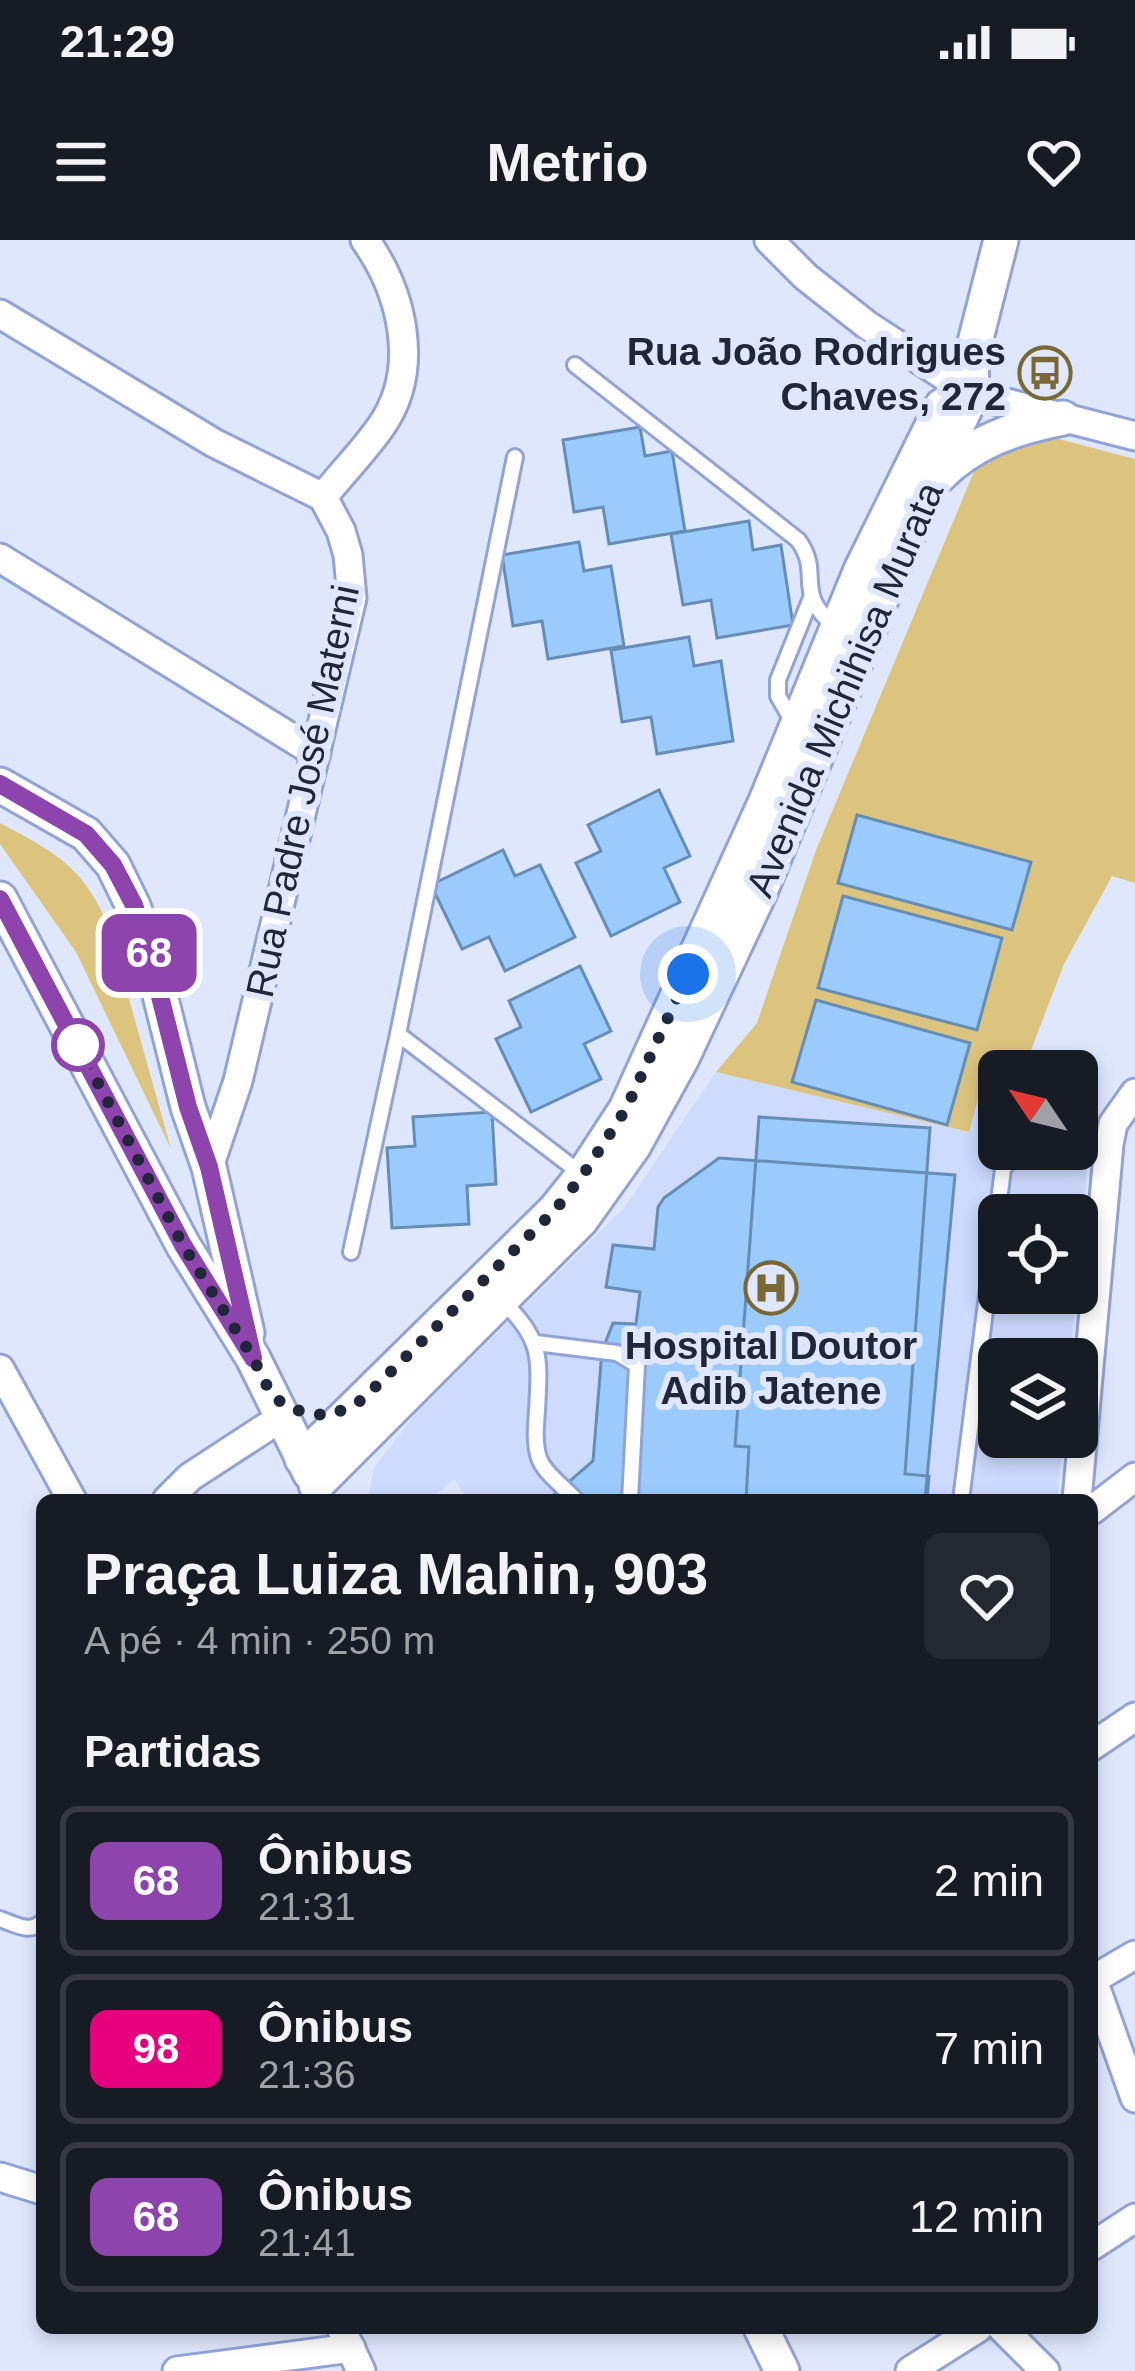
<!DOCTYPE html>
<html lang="pt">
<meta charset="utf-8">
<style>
body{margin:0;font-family:Helvetica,sans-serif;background:#242831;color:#f1f3f6;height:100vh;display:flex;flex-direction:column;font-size:45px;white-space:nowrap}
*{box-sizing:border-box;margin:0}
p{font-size:39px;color:#9ea1a6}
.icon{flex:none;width:66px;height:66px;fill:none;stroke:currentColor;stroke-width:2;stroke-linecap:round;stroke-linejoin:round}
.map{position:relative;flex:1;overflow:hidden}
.side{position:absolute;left:36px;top:1254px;width:1062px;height:840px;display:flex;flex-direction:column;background:#171b24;border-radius:18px;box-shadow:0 6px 18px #0003}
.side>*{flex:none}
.badge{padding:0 24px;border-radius:18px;font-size:42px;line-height:78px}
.needle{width:78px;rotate:305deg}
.buttons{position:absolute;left:978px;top:810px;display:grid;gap:24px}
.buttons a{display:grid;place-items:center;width:120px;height:120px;border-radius:18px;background:#171b24;box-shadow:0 6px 18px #0003;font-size:60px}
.you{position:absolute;width:60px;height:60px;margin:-30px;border:9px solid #fff;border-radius:50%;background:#1a73e8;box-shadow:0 0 0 18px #1a73e833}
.map>.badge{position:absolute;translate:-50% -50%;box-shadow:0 0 0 6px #fff}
h2{padding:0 48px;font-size:45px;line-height:108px}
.round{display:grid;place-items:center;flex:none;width:126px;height:126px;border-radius:18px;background:#242831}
.headline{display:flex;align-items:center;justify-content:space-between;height:204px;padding:0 48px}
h1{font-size:57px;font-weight:700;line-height:90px}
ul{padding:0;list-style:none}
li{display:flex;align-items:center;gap:36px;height:150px;margin:0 24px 18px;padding:0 24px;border:6px solid #363941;border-radius:18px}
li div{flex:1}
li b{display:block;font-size:45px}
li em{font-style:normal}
li .badge{min-width:132px;font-weight:700;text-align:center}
.status{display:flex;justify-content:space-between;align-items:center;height:84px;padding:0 60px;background:#171b24;direction:ltr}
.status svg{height:33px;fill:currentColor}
header{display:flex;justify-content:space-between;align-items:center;height:156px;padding:0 48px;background:#171b24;font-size:54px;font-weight:700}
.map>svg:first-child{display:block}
.built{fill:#cedafe}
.park{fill:#dcc47f}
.building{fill:#9bcafc;stroke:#668db6;stroke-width:3}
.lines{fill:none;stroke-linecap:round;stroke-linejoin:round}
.service-casing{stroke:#92a3d5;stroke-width:20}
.minor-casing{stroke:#92a3d5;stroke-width:33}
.tertiary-casing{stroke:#92a3d5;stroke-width:39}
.service{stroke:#fff;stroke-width:14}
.minor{stroke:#fff;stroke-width:27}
.tertiary{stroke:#fff;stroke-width:33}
.line-casing{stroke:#fff;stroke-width:27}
.line{stroke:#8e44ad;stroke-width:18}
.walk{stroke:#21273b;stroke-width:12;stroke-dasharray:0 21.6}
.stop-dot{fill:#fff;stroke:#8e44ad;stroke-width:6}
.labels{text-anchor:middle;stroke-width:12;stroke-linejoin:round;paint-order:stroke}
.poi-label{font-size:39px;font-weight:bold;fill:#21273b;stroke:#dfe7fc;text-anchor:end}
.street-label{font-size:39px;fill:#21273b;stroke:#dfe7fc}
</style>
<div class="status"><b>21:29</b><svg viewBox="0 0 49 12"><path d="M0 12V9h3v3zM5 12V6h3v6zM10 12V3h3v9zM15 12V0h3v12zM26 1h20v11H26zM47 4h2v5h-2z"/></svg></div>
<header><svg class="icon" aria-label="menu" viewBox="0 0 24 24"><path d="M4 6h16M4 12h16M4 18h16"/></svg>Metrio<svg class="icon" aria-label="heart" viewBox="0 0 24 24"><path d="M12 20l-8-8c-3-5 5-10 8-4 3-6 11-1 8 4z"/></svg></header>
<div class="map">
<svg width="1135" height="2131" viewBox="0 0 1135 2131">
<rect width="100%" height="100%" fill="#dfe7fc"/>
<path class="built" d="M716 832 968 892 980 851H999V909H1077V890L1090 896 1077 1043V975H999V1053H1076L1070 1119H999V1197H1063L1057 1260H468L454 1239 429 1260H368L374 1228 415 1174 624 968Z"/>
<path class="park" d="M1055 198 1135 219V643L1112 636 1064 724 1023 831H999V851H980L969 892 716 832 757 783 816 610 978 222Z
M0 583C56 613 83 626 109 687L171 909 76 712 0 604Z"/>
<path class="building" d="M640 187 645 216 672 211 685 291 609 304 603 267 574 272 563 200Z
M749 281 753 310 781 305 793 385 717 398 711 360 683 365 671 294Z
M579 302 584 331 611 326 624 406 548 419 542 381 513 386 502 315Z
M689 397 694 426 721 421 733 501 657 514 651 477 622 482 611 410Z
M659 550 690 616 664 628 680 662 611 696 576 623 601 611 588 585Z
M857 575 1031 622 1012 690 838 643Z
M503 610 515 636 540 625 575 697 505 731 489 697 462 709 431 645Z
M843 656 1002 698 977 790 818 748Z
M580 726 611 791 584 804 601 839 531 872 496 799 521 787 509 761Z
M816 760 970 803 947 885 792 842Z
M492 872 496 944 467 946 469 984 392 988 387 908 415 906 413 877Z
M759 877 930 888 905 1234 929 1236 927 1260H746L749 1207 735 1206Z
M719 918 955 935 925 1260H552L550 1258 593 1221 602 1111 613 1083 636 1084 640 1052 606 1047 613 1005 654 1009 658 967 664 958Z"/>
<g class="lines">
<g class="service-casing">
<path id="service" d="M575 125 798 300C824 335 791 352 837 388
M793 482 778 456V440L811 358
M398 794 515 217
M1077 905 1109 904
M351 1012 398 794 583 935
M502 1060C542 1101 540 1115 537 1171 536 1185 534 1203 539 1218 544 1233 565 1248 576 1260
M536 1103 617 1113 637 1125 630 1260
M961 1260 1003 929 1013 916 1027 909
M0 1679C14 1684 30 1694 42 1682"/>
</g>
<g class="minor-casing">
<path id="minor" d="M769 0 806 37 867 85 972 154 1135 196
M0 74 214 203 323 257 341 291 348 315 352 358 238 841 209 927
M323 257C342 233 365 210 382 185 421 128 402 52 365 0
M0 318 316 513
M0 1129 72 1260
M167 1260 190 1237 282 1177
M1077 1260 1109 904 1113 884 1135 853
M1092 1270 1135 1237
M1092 1506 1135 1477
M1092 1740 1135 1715
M1093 1740 1135 1858
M0 1937 42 1950
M1092 2006 1135 1978
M341 2088 361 2131
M1002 2088 1045 2131
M177 2131 351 2108
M910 2131 978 2088"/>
</g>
<g class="tertiary-casing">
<path id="tertiary" d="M938 237C972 202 1016 187 1063 178
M0 545 86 594 113 625 133 666 149 711 188 867 209 927 247 1093
M0 659 183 1005 253 1118 310 1233
M302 1219 555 970 583 935 626 869 766 561 861 330 942 166
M316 1245 581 980 633 907 682 818 759 654 921 263 972 154 971 118 1001 0
M761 2088 782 2131"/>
</g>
<use href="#service" class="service"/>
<use href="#minor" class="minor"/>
<use href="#tertiary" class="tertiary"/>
</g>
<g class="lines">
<g class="line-casing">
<path id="line" d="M0 544 86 594 113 625 134 665 147 705 188 867 209 927 253 1118 183 1005 0 659"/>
</g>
<use href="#line" class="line"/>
<path class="walk" d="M78 805 183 1005 253 1118 272 1156 290 1168 312 1174 332 1175 362 1160 555 970 583 935 626 869 688 734"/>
</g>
<defs>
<g id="bus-ring" transform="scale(2.7)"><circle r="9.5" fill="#dfe7fc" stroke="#796836" stroke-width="1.5"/><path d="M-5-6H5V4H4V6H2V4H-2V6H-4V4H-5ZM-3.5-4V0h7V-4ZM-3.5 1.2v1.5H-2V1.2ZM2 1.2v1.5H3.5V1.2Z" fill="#796836"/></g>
<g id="hospital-ring" transform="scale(2.7)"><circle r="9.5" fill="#dfe7fc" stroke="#796836" stroke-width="1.5"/><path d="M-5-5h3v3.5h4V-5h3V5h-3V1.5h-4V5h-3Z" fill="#796836"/></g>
</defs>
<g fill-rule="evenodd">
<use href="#bus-ring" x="1045" y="133"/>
<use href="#hospital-ring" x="771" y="1048"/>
</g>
<circle class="stop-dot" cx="78" cy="805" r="24"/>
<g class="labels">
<g class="poi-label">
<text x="1006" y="125">Rua João Rodrigues<tspan x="1006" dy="45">Chaves, 272</tspan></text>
<text x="771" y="1119" text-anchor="middle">Hospital Doutor<tspan x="771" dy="45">Adib Jatene</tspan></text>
</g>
<g class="street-label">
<text transform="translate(844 449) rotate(-67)" y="14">Avenida Michihisa Murata</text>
<text transform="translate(302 551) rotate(-78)" y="14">Rua Padre José Materni</text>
</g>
</g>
</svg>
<div class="buttons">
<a><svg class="needle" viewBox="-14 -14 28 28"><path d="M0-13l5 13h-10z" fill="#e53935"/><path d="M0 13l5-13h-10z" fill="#9ea1a6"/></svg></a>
<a><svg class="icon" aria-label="locate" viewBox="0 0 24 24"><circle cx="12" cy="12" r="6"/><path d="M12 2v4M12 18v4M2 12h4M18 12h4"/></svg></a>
<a><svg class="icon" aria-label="layers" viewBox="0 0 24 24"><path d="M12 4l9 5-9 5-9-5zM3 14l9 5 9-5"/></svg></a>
</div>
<div class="you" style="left:688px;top:734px"></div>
<b class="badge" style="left:149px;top:713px;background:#8e44ad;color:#fff">68</b>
<section class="side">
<div class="headline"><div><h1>Praça Luiza Mahin, 903</h1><p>A pé · 4 min · 250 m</p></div><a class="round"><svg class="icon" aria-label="heart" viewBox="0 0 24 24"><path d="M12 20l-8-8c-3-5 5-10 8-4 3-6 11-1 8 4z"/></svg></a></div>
<h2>Partidas</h2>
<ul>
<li><span class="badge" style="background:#8e44ad;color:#fff">68</span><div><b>Ônibus</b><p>21:31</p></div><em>2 min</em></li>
<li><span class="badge" style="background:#e6007e;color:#fff">98</span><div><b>Ônibus</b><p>21:36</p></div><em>7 min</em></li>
<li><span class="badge" style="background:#8e44ad;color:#fff">68</span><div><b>Ônibus</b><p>21:41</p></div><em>12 min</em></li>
</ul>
</section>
</div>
